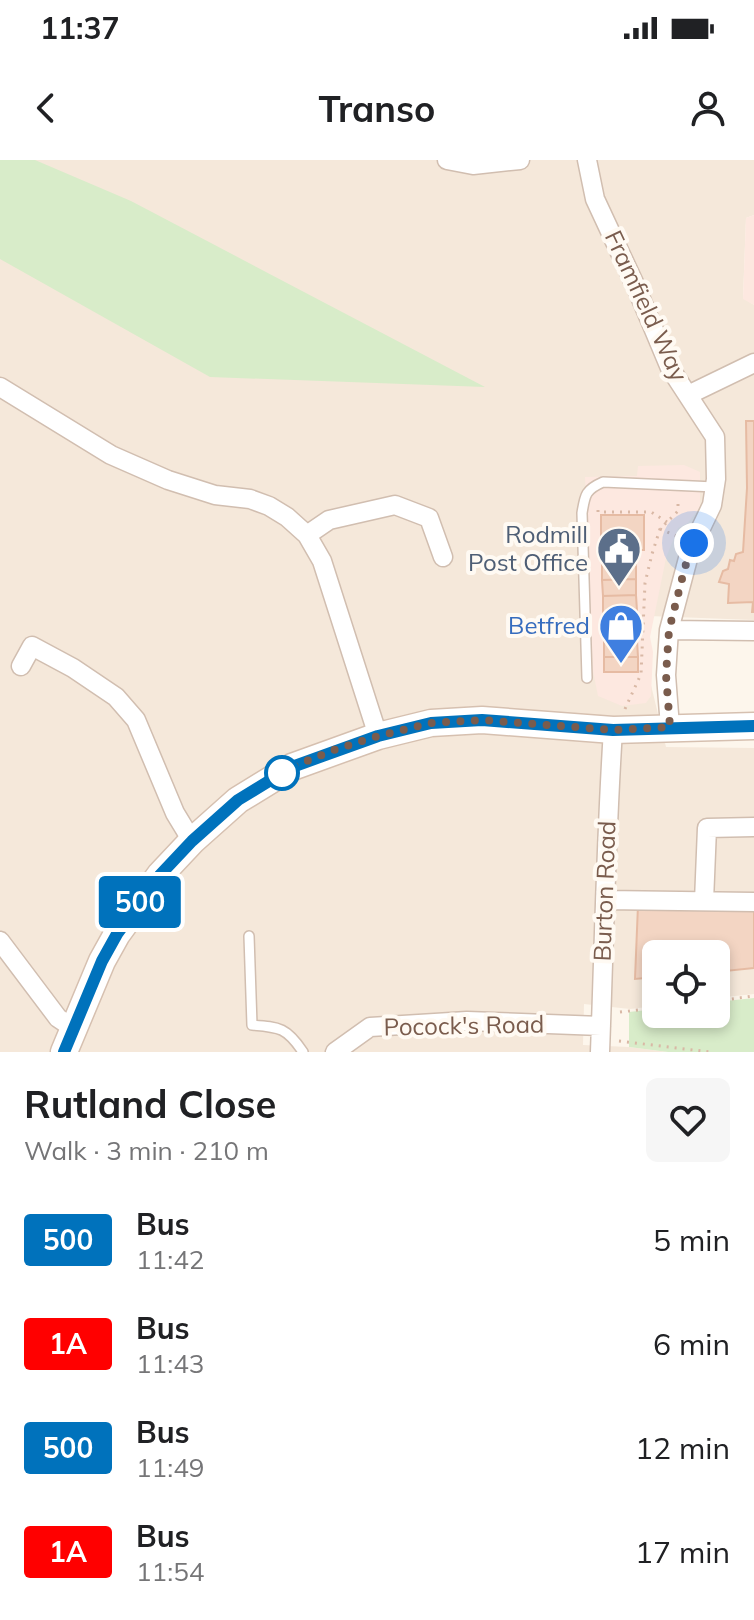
<!DOCTYPE html>
<meta charset="utf-8">
<style>
body{margin:0;font-family:Mulish,sans-serif;background:#f6f6f6;color:#202124;height:100vh;display:flex;flex-direction:column;font-size:30px;white-space:nowrap}
*{box-sizing:border-box;margin:0}
p{font-size:26px;color:#757577}
.icon{flex:none;width:44px;height:44px;fill:none;stroke:currentColor;stroke-width:2;stroke-linecap:round;stroke-linejoin:round}
.map{position:relative;height:892px;overflow:hidden}
.sheet{display:flex;flex-direction:column;background:#fff;flex:1}
.sheet>*{flex:none}
.badge{padding:0 16px;border-radius:6px;font-size:28px;line-height:52px}
.controls{position:absolute;left:642px;top:780px;display:grid;gap:16px}
.controls a{display:grid;place-items:center;width:88px;height:88px;border-radius:12px;background:#fff;box-shadow:0 4px 12px #0003;font-size:40px}
.you{position:absolute;width:40px;height:40px;margin:-20px;border:6px solid #fff;border-radius:50%;background:#1a73e8;box-shadow:0 0 0 12px #1a73e833}
.map>.badge{position:absolute;translate:-50% -50%;box-shadow:0 0 0 4px #fff}
.round{display:grid;place-items:center;flex:none;width:84px;height:84px;border-radius:12px;background:#f6f6f6}
.overview{display:flex;align-items:center;justify-content:space-between;height:136px;padding:0 24px}
h1{font-size:38px;font-weight:700;line-height:60px}
ul{padding:0;list-style:none}
li{display:flex;align-items:center;gap:24px;height:104px;padding:0 24px}
li div{flex:1}
li b{display:block;font-size:30px}
li em{font-style:normal}
li .badge{min-width:88px;font-weight:700;text-align:center}
.status{display:flex;justify-content:space-between;align-items:center;height:56px;padding:0 40px;background:#fff;direction:ltr}
.status svg{height:22px;fill:currentColor}
header{display:flex;justify-content:space-between;align-items:center;height:104px;padding:0 24px;background:#fff;font-size:36px;font-weight:700}
.map>svg:first-child{display:block}
.residential{fill:#f5e8da}
.commercial{fill:#fde8e0}
.green{fill:#d8ecc9}
.building{fill:#f3d5c3;stroke:#e6bba3;stroke-width:2}
.lines{fill:none;stroke-linecap:round;stroke-linejoin:round}
.lane-casing{stroke:#d1beb0;stroke-width:12}
.street-casing{stroke:#d1beb0;stroke-width:21}
.secondary-casing{stroke:#d6c0b0;stroke-width:29}
.path{stroke:#d9b8a5;stroke-width:3;stroke-dasharray:2 6;stroke-linecap:butt}
.lane{stroke:#fff;stroke-width:9}
.street{stroke:#fff;stroke-width:18}
.secondary{stroke:#fff;stroke-width:26}
.line-casing{stroke:#fff;stroke-width:18}
.line{stroke:#0072bc;stroke-width:12}
.walk{stroke:#7a5c4d;stroke-width:8;stroke-dasharray:0 14.4}
.stop-dot{fill:#fff;stroke:#0072bc;stroke-width:4}
.labels{text-anchor:middle;stroke-width:8;stroke-linejoin:round;paint-order:stroke}
.street-label{font-size:24px;fill:#7a5c4d;stroke:#fffaf3}
.service-label{font-size:24px;fill:#4e5e75;stroke:#fffaf3;text-anchor:end}
.shop-label{font-size:24px;fill:#366cbe;stroke:#fffaf3;text-anchor:end}
</style>
<div class="status"><b>11:37</b><svg viewBox="0 0 49 12"><path d="M0 12V9h3v3zM5 12V6h3v6zM10 12V3h3v9zM15 12V0h3v12zM26 1h20v11H26zM47 4h2v5h-2z"/></svg></div>
<header><svg class="icon" aria-label="back" viewBox="0 0 24 24"><path d="M15 5l-7 7 7 7"/></svg>Transo<svg class="icon" aria-label="person" viewBox="0 0 24 24"><circle cx="12" cy="8" r="4"/><path d="M4 21q1-7 8-7t8 7"/></svg></header>
<div class="map">
<svg width="754" height="892" viewBox="0 0 754 892">
<rect width="100%" height="100%" fill="#fdf6ec"/>
<path class="residential" d="M0 0H754V55L746 58 743 138 754 145V460L649 456 650 521 666 587 754 588V834L716 838V794H656V846L630 849 584 844 583 885 629 887 668 892H0Z"/>
<path class="commercial" d="M754 55V145L743 139 746 58Z
M684 305 700 312V347L688 363 678 368 666 398 650 477 653 492 651 536 646 543 622 546 598 536 593 511 585 317 637 316 638 306Z"/>
<path class="green" d="M0 0H35L131 41 485 227 210 217 0 99Z
M754 838V892H668L629 887V852L656 849V854H716V842Z"/>
<path class="building" d="M746 261H754V452H752L753 442 728 443 729 424 719 422 723 411 728 409 730 400 734 401 736 394 743 392 747 328Z
M601 355H644V390H601Z
M601 390H635L636 404 602 405Z
M636 404V419L602 420V405Z
M636 419V435L603 436 602 420Z
M636 435 637 451 603 452V436Z
M637 451V465L603 466V452Z
M637 465V480H604L603 466Z
M604 480H637L638 497H604Z
M604 497H638V512H604Z
M638 745H754V808L716 812V794H656V817L635 819Z"/>
<g class="lines">
<g class="lane-casing">
<path id="lane" d="M587 518 582 353C585 335 585 330 603 322L715 327
M249 776 252 865C280 867 287 868 303 892"/>
</g>
<g class="street-casing">
<path id="street" d="M447 0 473 5 520 0
M587 0 595 39 636 127 670 208 715 277 716 319 712 345 690 391 669 470 666 515 670 567
M0 227 111 295 168 320 215 335 250 339 269 346 287 357 307 375 322 401 378 576
M688 235 754 203
M307 375 329 360 395 345 429 358 443 397
M669 470 754 471
M21 506 32 486 73 508 116 537 136 560 175 653 192 681
M606 740 754 742
M704 741 707 668 754 667
M0 781 58 858 73 868
M335 892 370 867 467 861 601 866
M600 892C604 784 606 677 613 570"/>
</g>
<g class="secondary-casing">
<path id="secondary" d="M64 892 102 801 117 774 160 715 192 681 238 640 292 607 378 576 431 563 482 560 613 570 754 566"/>
</g>
<path class="path" d="M598 350V352H651L667 362
M660 369 679 377
M625 549 641 514 645 423 652 394 660 369 678 351V338
M716 841 754 836
M620 852 656 848
M619 881 710 892"/>
<use href="#lane" class="lane"/>
<use href="#street" class="street"/>
<use href="#secondary" class="secondary"/>
</g>
<g class="lines">
<g class="line-casing">
<path id="line" d="M64 892 102 801 117 774 160 715 192 681 238 640 292 607 378 576 431 563 482 560 613 570 754 566"/>
</g>
<use href="#line" class="line"/>
<path class="walk" d="M282 613 292 607 334 590 378 576 431 563 482 560 613 570 670 567 666 515 669 470 685 407 694 383"/>
</g>
<defs>
<g id="civic-pin" transform="scale(2.3)"><path d="M0 17L-7.5 6A9.5 9.5 0 1 1 7.5 6Z" fill="#5c6f8a" stroke="#fffaf3"/><path d="M-.6-6.5H3V-4.5H.6V-3L4-1V1h2V6H-6V1h2V-1L-.6-3ZM-1.2 2.5V6h2.4V2.5Z" fill="#fff"/></g>
<g id="shop-pin" transform="scale(2.3)"><path d="M0 17L-7.5 6A9.5 9.5 0 1 1 7.5 6Z" fill="#3f7fe0" stroke="#fffaf3"/><path d="M-5-2.5h2.3a2.7 3.5 0 0 1 5.4 0H5L5.5 6h-11ZM-1.5-2.5h3a1.5 2.3 0 0 0-3 0Z" fill="#fff"/></g>
</defs>
<g fill-rule="evenodd">
<use href="#civic-pin" x="619" y="389"/>
<use href="#shop-pin" x="621" y="466"/>
</g>
<circle class="stop-dot" cx="282" cy="613" r="16"/>
<g class="labels">
<g class="street-label">
<text transform="translate(646 146) rotate(65)" y="8">Framfield Way</text>
<text transform="translate(605 731) rotate(-88)" y="8">Burton Road</text>
<text transform="translate(464 866) rotate(-1)" y="8">Pocock's Road</text>
</g>
<g class="service-label">
<text x="588" y="383">Rodmill<tspan x="588" dy="28">Post Office</tspan></text>
</g>
<g class="shop-label">
<text x="590" y="474">Betfred</text>
</g>
</g>
</svg>
<div class="controls">
<a><svg class="icon" aria-label="locate" viewBox="0 0 24 24"><circle cx="12" cy="12" r="6"/><path d="M12 2v4M12 18v4M2 12h4M18 12h4"/></svg></a>
</div>
<div class="you" style="left:694px;top:383px"></div>
<b class="badge" style="left:140px;top:742px;background:#0072bc;color:#fff">500</b>
</div>
<section class="sheet">
<div class="overview"><div><h1>Rutland Close</h1><p>Walk · 3 min · 210 m</p></div><a class="round"><svg class="icon" aria-label="heart" viewBox="0 0 24 24"><path d="M12 20l-8-8c-3-5 5-10 8-4 3-6 11-1 8 4z"/></svg></a></div>
<ul>
<li><span class="badge" style="background:#0072bc;color:#fff">500</span><div><b>Bus</b><p>11:42</p></div><em>5 min</em></li>
<li><span class="badge" style="background:#f00;color:#fff">1A</span><div><b>Bus</b><p>11:43</p></div><em>6 min</em></li>
<li><span class="badge" style="background:#0072bc;color:#fff">500</span><div><b>Bus</b><p>11:49</p></div><em>12 min</em></li>
<li><span class="badge" style="background:#f00;color:#fff">1A</span><div><b>Bus</b><p>11:54</p></div><em>17 min</em></li>
</ul>
</section>
